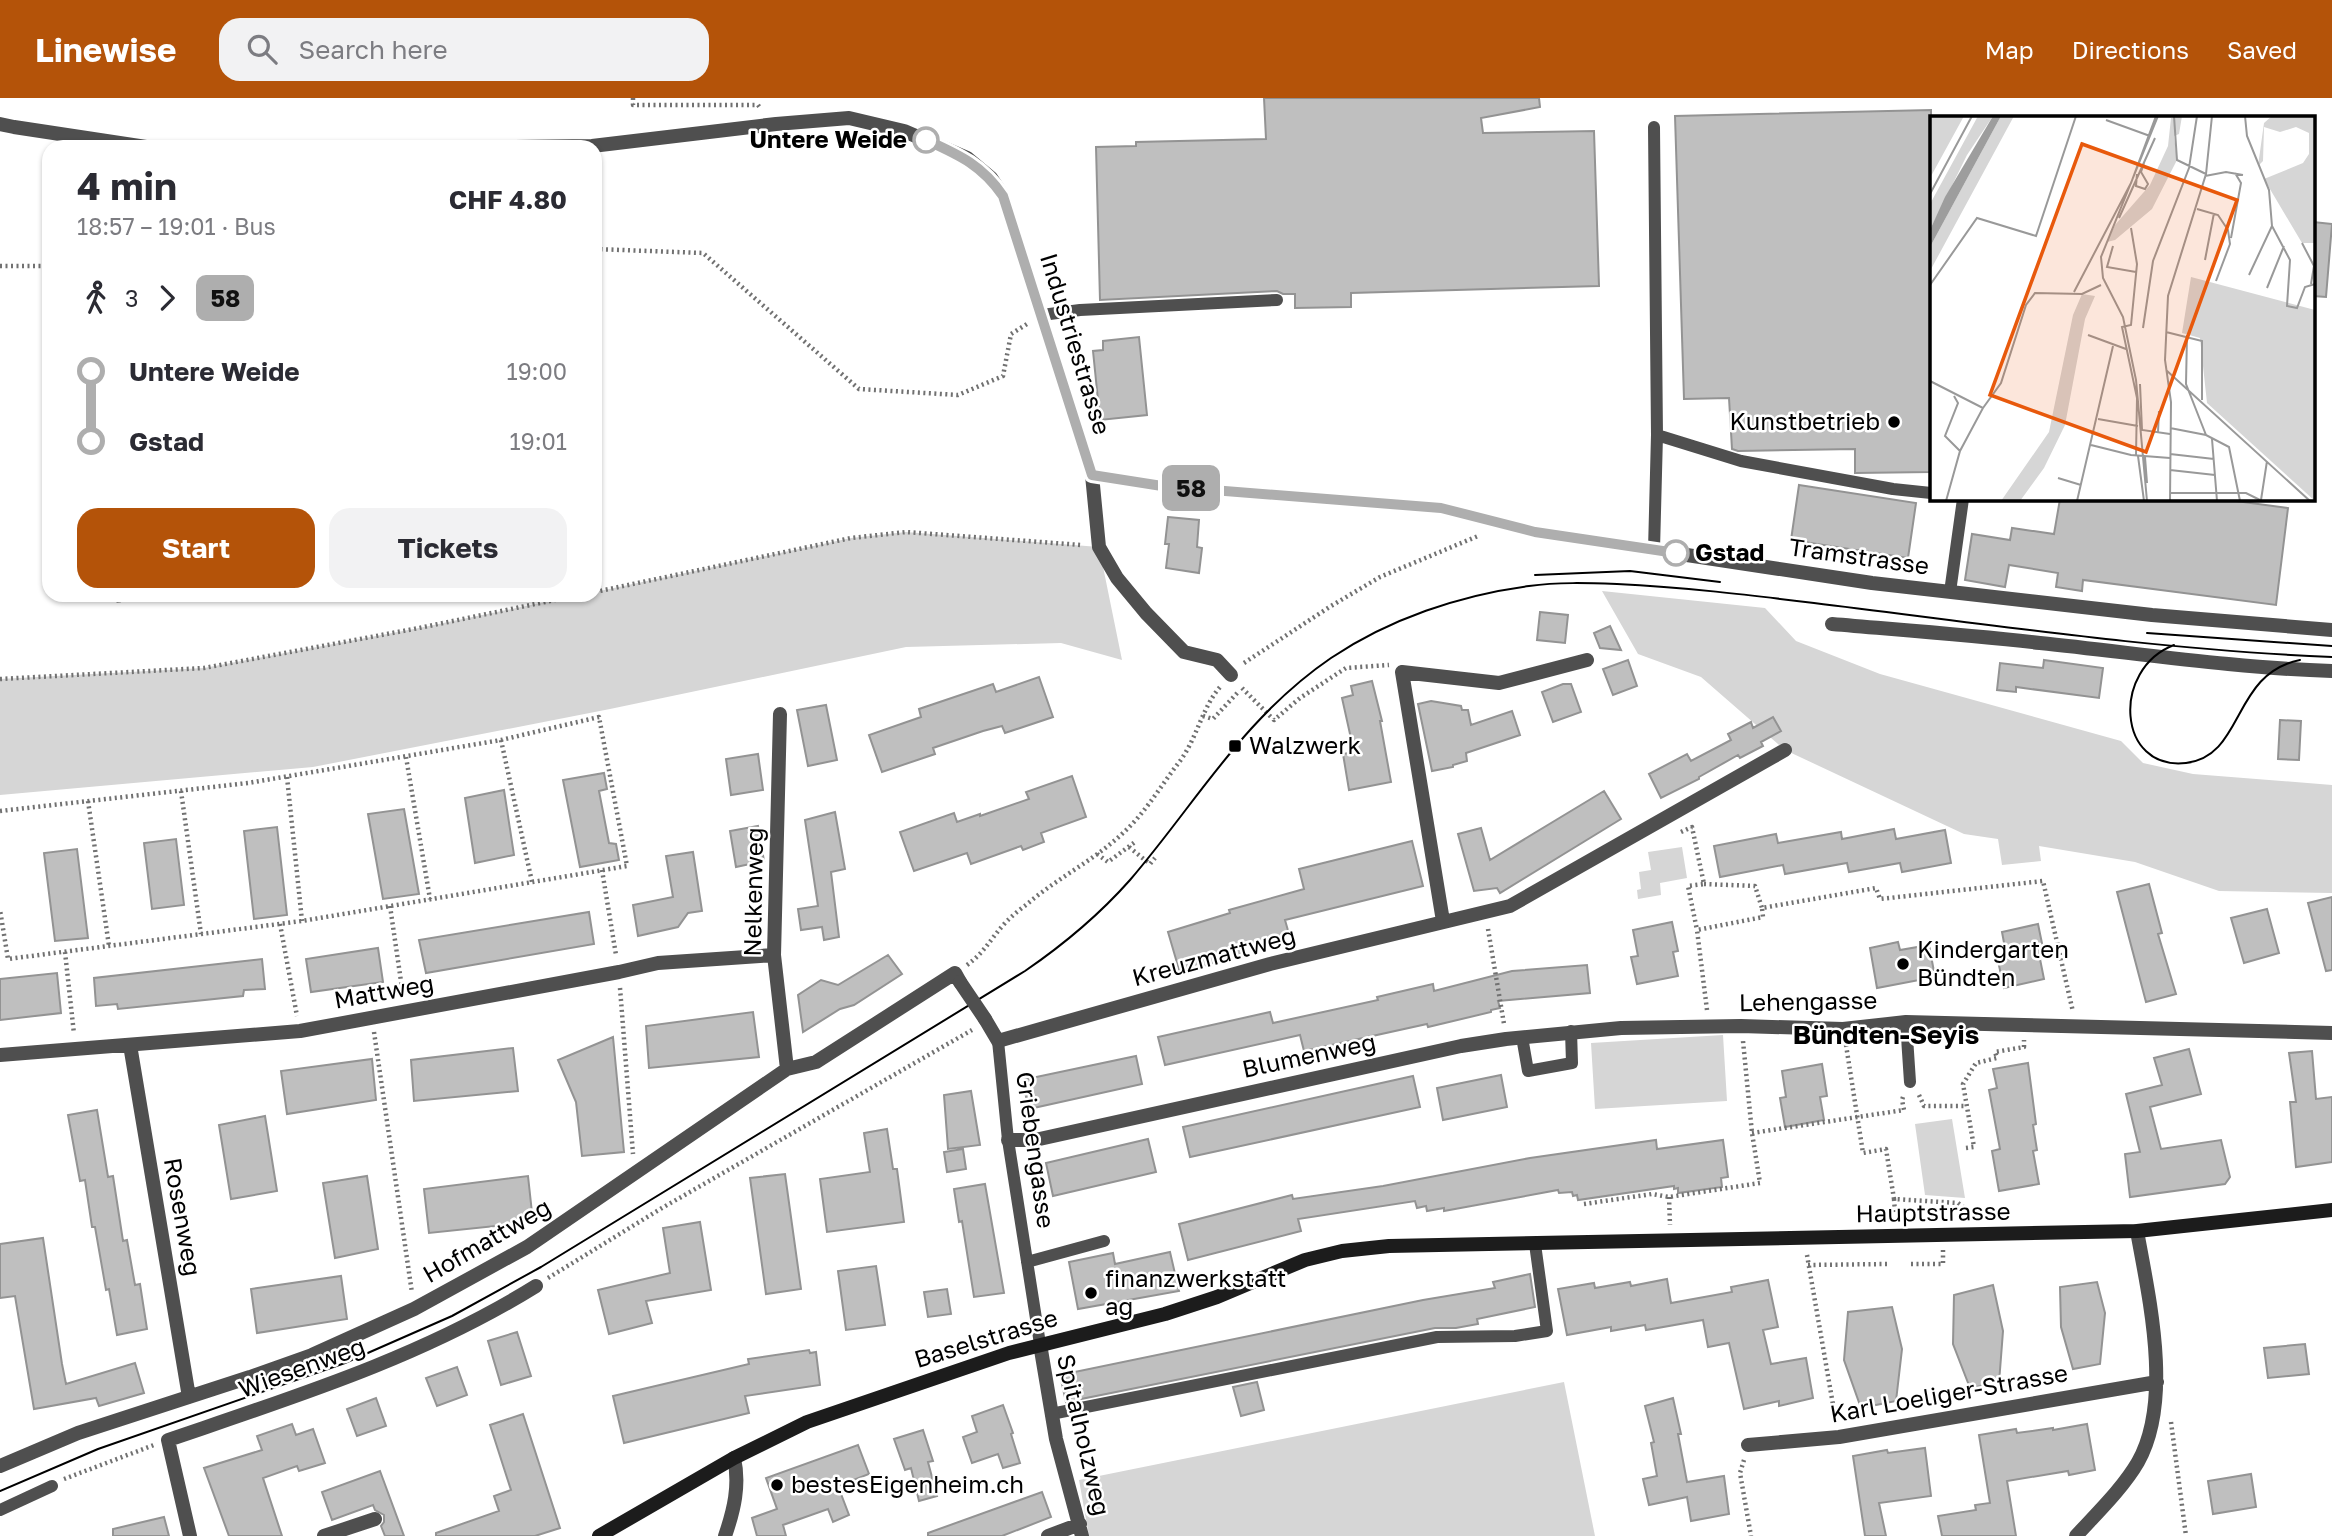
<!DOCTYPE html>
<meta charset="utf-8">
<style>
body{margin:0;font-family:"Golos Text",sans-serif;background:#f2f2f3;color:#2b2b33;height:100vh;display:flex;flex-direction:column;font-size:26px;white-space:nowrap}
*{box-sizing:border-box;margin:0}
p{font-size:23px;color:#7c7c81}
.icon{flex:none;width:38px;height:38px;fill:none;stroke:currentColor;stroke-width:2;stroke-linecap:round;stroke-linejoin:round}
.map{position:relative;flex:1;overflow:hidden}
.side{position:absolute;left:42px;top:42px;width:560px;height:462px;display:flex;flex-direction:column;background:#fff;border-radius:21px;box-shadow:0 2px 5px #0004}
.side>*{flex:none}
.badge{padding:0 14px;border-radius:10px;font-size:24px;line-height:46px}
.map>.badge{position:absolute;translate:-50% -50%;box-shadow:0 0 0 4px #fff}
.legs{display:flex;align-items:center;gap:10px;height:77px;padding:0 35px;font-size:23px}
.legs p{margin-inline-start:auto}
.summary{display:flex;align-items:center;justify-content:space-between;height:119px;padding:0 35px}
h1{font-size:38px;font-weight:700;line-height:52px}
.button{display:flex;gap:14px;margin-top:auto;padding:14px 35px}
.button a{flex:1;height:80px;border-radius:21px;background:#b45309;color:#fff;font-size:28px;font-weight:700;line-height:80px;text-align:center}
.button a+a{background:#f2f2f3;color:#2b2b33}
ul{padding:0 35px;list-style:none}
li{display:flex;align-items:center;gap:24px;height:70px;font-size:26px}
li i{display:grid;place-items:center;width:10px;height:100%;margin:0 9px;background:currentColor}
li i::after{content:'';width:18px;height:18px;margin:-9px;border:5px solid;border-radius:50%;background:#fff}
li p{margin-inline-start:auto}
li:first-child i{background:linear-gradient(#0000 50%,currentColor 0)}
li:last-child i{background:linear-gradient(currentColor 50%,#0000 0)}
header{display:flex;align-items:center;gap:42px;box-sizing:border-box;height:98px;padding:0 35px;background:#b45309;color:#fff}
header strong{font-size:33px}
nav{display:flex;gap:38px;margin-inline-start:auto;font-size:24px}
.search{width:490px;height:63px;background:#f2f2f3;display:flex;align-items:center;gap:18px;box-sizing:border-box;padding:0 24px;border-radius:21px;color:#7c7c81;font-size:26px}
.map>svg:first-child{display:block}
.green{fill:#d6d6d6}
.building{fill:#bfbfbf;stroke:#939393;stroke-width:2}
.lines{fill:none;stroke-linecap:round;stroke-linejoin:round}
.path{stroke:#717171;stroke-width:4.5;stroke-dasharray:2 3.5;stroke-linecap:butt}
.service{stroke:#4f4f4f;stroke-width:12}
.minor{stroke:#4f4f4f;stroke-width:14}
.secondary{stroke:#1c1c1c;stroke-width:14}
.tram{stroke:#000;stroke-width:2}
.minor-bridge{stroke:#4f4f4f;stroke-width:14}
.line-1-casing{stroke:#fff;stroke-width:16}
.line-1{stroke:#aeaeae;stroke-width:10}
.stop-1-dot{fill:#fff;stroke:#aeaeae;stroke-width:3.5}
.poi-dot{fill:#000;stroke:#fff;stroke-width:2.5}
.labels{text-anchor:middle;stroke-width:5;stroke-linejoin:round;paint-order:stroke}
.stop-label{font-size:24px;font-weight:bold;fill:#000;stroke:#fff;text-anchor:end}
.street-label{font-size:24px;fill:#000;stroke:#fff}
.poi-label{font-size:24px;fill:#000;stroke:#fff;text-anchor:start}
.neighbourhood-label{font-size:26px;font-weight:bold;fill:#000;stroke:#fff}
.inset-road{fill:none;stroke:#999;stroke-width:2}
.view{fill:#e8590c;fill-opacity:0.15;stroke:#e8590c;stroke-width:3.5}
.inset-edge{fill:none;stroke:#000;stroke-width:3.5}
</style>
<header>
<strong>Linewise</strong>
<div class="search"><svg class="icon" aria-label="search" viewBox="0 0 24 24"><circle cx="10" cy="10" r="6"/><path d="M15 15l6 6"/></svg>Search here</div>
<nav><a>Map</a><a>Directions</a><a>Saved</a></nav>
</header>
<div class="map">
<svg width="2332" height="1438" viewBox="0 0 2332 1438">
<rect width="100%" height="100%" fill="#fff"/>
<path class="green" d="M906 434 1099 449 1122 562 1061 545 906 549 610 611 313 669 0 697V581L204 570 419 530 579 497H595V494L851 440Z
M1602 493 1765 510 1796 543 1880 576 2121 643 2143 665 2193 676 2332 687V795L2219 793 2135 764 2039 748 2041 763 2002 767 1998 741 1964 736 1785 652 1701 579 1638 556Z
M1682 749 1687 780 1660 785 1661 797 1638 801 1637 792 1641 791 1639 774 1651 772 1648 754Z
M1723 937 1727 1003 1595 1011 1591 945Z
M1952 1021 1965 1100 1925 1097 1915 1026Z
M1564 1284 1595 1438H1089L1079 1382Z"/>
<path class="building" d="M1264 0H1539L1540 9 1481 20 1483 35 1594 33 1599 188 1351 195V209L1295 210V196H1283L1277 193 1100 202 1096 49 1136 48V44L1266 41Z
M1931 12V374L1855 375V351L1738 353 1732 351 1729 300 1684 301 1675 18Z
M2313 124 2332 126 2326 199 2313 198Z
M1139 239 1147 317 1100 322 1093 253 1103 252V243Z
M1799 387 1916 405 1908 460 1791 442Z
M2060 401H2221L2288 410 2276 507 2083 482 2082 493 2056 489 2058 475 2009 467 2005 489 1965 482 1972 436 2010 442 2012 430 2054 436Z
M1168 419 1199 422 1197 449 1202 450 1199 475 1166 470 1169 446H1165Z
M1540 514 1568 517 1565 545 1537 542Z
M1610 528 1621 552 1600 550 1594 535Z
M1628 562 1637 588 1613 597 1603 571Z
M2044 562 2103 570 2099 600 2016 589V594L1997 592 2000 565 2043 570Z
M1039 579 1053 619 1005 635 1002 628 983 633 933 650 935 656 882 674 869 637 921 619 919 611 993 586 996 594Z
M1372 583 1382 623H1380L1391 684 1349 692 1343 656 1354 654 1342 600 1353 597 1351 588Z
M1563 586H1571L1581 614 1553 624 1542 594Z
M1431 603 1461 608 1462 612H1468L1471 627 1512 613 1520 637 1466 655 1467 663 1453 667V669L1432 673 1418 606Z
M826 607 837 662 808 668 797 612Z
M1773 619 1781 633 1761 644 1763 648 1740 660 1738 657 1699 679V681L1661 700 1649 676 1687 656 1691 663 1731 642 1728 636 1751 624 1753 630Z
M2280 622 2301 623 2299 662 2278 661Z
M758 656 763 692 731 697 726 661Z
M604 675 607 691 599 693 609 745 616 746 619 762 580 769 563 682Z
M1072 678 1086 719 1041 735 1044 744 1023 752 1021 748 971 766 967 755 914 773 900 734 954 715 957 724 980 716V718L1029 701 1026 694Z
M504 692 514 757 475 765 465 700Z
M1604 693 1621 721 1500 795 1497 790 1474 793 1458 736 1481 730 1490 762Z
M404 711 419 796 383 801 368 716Z
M835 714 845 771 831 774 839 839 824 842 822 829 801 832 798 811 818 808 805 722Z
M758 728 764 763 736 769 730 733Z
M277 729 287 817 254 821 244 733Z
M1894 731 1896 741 1945 732 1951 765 1902 774 1900 765 1849 774 1847 765 1785 776 1783 767 1720 779 1714 748 1776 736 1778 745 1841 734 1842 741Z
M176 741 184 807 152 811 144 745Z
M1412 743 1423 788 1285 822 1289 836 1240 849 1242 856 1180 875 1168 834 1230 815 1229 812 1304 791 1299 771Z
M77 751 88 840 55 843 44 755Z
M693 754 702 813 688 815 678 829 638 838 633 807 673 799 666 758Z
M2149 786 2162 835 2158 836 2176 896 2146 904 2117 794Z
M2332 799V872L2326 873 2308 805Z
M2267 811 2279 855 2244 865 2231 820Z
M589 814 594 846 426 875 419 842Z
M1672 824 1678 853 1673 854 1678 878 1637 886 1631 859 1638 858 1633 832Z
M2038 826 2044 855 2039 856 2044 881 2004 890 1998 863 2007 861 2002 834Z
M1898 844 1900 852 1929 847 1935 879 1877 890 1870 850Z
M378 850 383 884 311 894 306 861Z
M888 857 902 876 854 907 840 911 803 934 798 897 821 882 838 887Z
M262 861 265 891 244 892 243 898 118 911 117 906 96 908 94 880Z
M1587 867 1590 895 1498 903 1500 910 1491 912V914L1428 929 1427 926 1304 953 1300 937 1165 967 1158 939 1270 914 1273 925 1378 902 1377 899 1433 886 1434 893 1512 873Z
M57 875 61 915 0 922V881Z
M753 914 759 959 649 970 646 928Z
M613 939 624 1054 582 1058 576 1004 558 962Z
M513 950 518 993 414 1003 411 962Z
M2189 951 2201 996 2150 1009 2161 1051 2221 1042 2230 1079 2225 1086 2130 1099 2125 1056 2140 1054 2126 996 2162 987 2154 960Z
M2312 953 2316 1001 2332 999V1064L2296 1069 2290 1004H2296L2289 955Z
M1136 958 1142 986 1029 1011 1022 982Z
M372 961 376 1002 287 1016 281 973Z
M2028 965 2036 1026 2033 1027 2037 1052 2033 1053 2039 1086 1999 1093 1992 1053 2000 1051 1989 992 1997 990 1993 971Z
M1822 966 1827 998 1820 999 1824 1022 1785 1029 1780 1000 1786 999 1782 973Z
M1501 977 1507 1009 1443 1022 1437 990Z
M1413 978 1420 1009 1190 1059 1183 1029Z
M971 993 980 1047 948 1051 944 997Z
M97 1012 108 1079 113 1078 123 1143 127 1142 135 1187 140 1186 147 1231 117 1237 109 1191 106 1192 95 1129H92L85 1082 80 1083 68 1017Z
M265 1018 277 1093 231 1101 219 1027Z
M887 1031 893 1071H897L904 1124 827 1134 820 1081 870 1074 864 1035Z
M1148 1041 1156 1074 1053 1098 1046 1065Z
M1656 1042 1657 1051 1723 1042 1728 1079 1721 1080 1722 1089 1678 1095V1090L1674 1091V1088L1578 1102 1577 1097 1573 1098 1572 1094 1559 1095 1558 1092 1444 1113V1110L1427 1113 1426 1108 1417 1110 1415 1103 1298 1121 1301 1133 1188 1162 1179 1126 1292 1097 1293 1101 1383 1088 1530 1060Z
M963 1051 966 1071 947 1074 944 1054Z
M785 1076 801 1191 766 1196 750 1080Z
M367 1078 378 1151 335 1160 323 1085Z
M528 1078 533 1124 429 1135 424 1091Z
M985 1086 1004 1195 974 1199 962 1123 959 1124 954 1091Z
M700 1124 711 1192 646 1203 652 1225 609 1236 598 1192 670 1175 663 1130Z
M43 1140 62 1266 66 1286 135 1265 144 1295 99 1308 96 1300 34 1311 15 1198 0 1200V1146Z
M1170 1154 1179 1193 1078 1211 1069 1164 1113 1155 1115 1166Z
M876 1168 885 1227 846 1232 838 1173Z
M1530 1176 1535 1209 1477 1221 1478 1226 1456 1230H1435L1066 1304 1060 1277 1423 1202 1495 1190 1493 1184Z
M341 1178 347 1221 257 1235 251 1191Z
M1667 1181 1671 1205 1732 1194 1731 1189 1768 1182 1778 1229 1763 1232 1771 1266 1806 1260 1813 1300 1779 1308V1303L1744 1311 1729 1245 1708 1249 1703 1222 1646 1232 1645 1227 1611 1233V1229L1567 1237 1558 1191 1594 1185 1595 1190 1630 1184 1631 1188Z
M2097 1184 2105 1215 2100 1266 2073 1271 2061 1229 2060 1189Z
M1993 1187 2003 1233 1999 1285 1970 1290 1953 1246 1954 1197Z
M947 1191 951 1216 928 1219 924 1194Z
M1892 1209 1902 1251 1896 1303 1861 1310 1844 1262 1848 1214Z
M517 1234 531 1278 501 1287 488 1243Z
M2305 1246 2309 1276 2268 1280 2264 1250Z
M809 1252 810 1255 816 1254 820 1287 745 1298 749 1315 624 1345 613 1298 749 1266 748 1261Z
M457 1269 467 1297 437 1308 426 1280Z
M1257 1284 1264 1312 1241 1318 1233 1289Z
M376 1300 386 1328 357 1338 347 1311Z
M1673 1300 1681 1336H1678L1687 1384 1724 1378 1729 1416 1691 1423 1687 1399 1649 1407 1643 1381 1657 1378 1651 1345 1654 1344 1645 1308Z
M1003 1307 1013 1335 1011 1336 1020 1365 1003 1370 998 1356 972 1365 963 1339 977 1334 972 1318Z
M523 1316 560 1430 535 1438H436V1435L499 1413 494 1398 511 1392 490 1327Z
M292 1326 296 1337 313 1331 325 1365 299 1373 297 1368 263 1380 282 1438H229L204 1370 262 1352 257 1338Z
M2087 1326 2095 1372 2069 1377 2068 1373 2007 1383 2016 1438H1942L1938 1418 1976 1412 1975 1407 1990 1405 1979 1337 2016 1331 2017 1335 2053 1330V1332Z
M923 1332 933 1363 928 1364 937 1398 919 1403 911 1370 905 1372 894 1341Z
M858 1347 869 1376 838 1388 849 1417 833 1424 828 1411 783 1427 786 1438H757L752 1420 777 1411 766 1380Z
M1925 1350 1931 1398 1879 1405 1886 1438H1865L1853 1358 1887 1352 1888 1355Z
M380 1373 404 1438H385L381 1428 384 1424V1417L375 1412 373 1407 332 1422 322 1394Z
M2251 1376 2256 1409 2213 1416 2208 1383Z
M1042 1394 1051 1419 1002 1438H928V1435Z
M164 1419 169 1438H113V1431Z"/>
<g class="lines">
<path class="path" d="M633 0V7H758L761 11
M595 151 703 155 859 291 958 297 1003 278 1011 236 1027 226
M0 168H49
M595 494 851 440 906 434 1081 447
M118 497 119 506
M1244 565 1331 508 1380 479 1478 438
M0 581 204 570 419 530 579 497
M1242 590 1274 622 1300 600 1346 570 1389 567
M1203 618 1213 621 1239 593
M501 642 532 784
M406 659 430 801
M287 679 302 823
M181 693 201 836
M88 703 109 848
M0 713 248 685 501 642 599 619 627 768 302 823 8 861 0 812
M1681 734 1692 729 1704 786 1688 788 1697 832
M1129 749 1150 766 1155 760
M1097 756 1108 764 1135 744
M602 772 616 857
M1704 786 1755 788 1762 810
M390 808 403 897
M280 826 297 918
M1488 831 1504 926
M65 854 74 936
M967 867C985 854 991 840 1006 824 1012 818 1019 812 1026 807 1057 780 1095 762 1124 734 1146 714 1162 686 1180 663 1197 640 1202 610 1220 589
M620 890 633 1056
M1707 912 1697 832 1763 819 1762 810 1876 790 1880 801 2043 783 2073 914
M374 934 412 1195
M1846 947 1863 1055 1886 1051 1894 1101 1958 1105 1966 1111 1967 1119
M1919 997 1924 1008H1966
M1752 1035 1904 1012 1902 1002 1904 996
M1966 1050 1974 1049 1963 986 1976 965 1997 960 1995 954 2024 949V942
M1669 1099 1670 1127
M1894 1101 1895 1115
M1584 1106 1652 1096 1669 1099 1760 1085 1752 1035 1743 943
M1807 1157 1836 1324
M1911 1166H1943V1152
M1808 1167 1887 1166
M548 1180 662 1110 972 932
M2171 1324 2186 1438
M1744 1362 1740 1375 1751 1438
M64 1381 154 1347"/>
<path class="service" d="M1654 29 1657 337 1654 452
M1042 217 1080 212 1277 202
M1657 337 1741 363 1893 391 1931 395
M1950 494 1963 401
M1906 924 1910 984
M1522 939 1528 973 1572 965 1571 933
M998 943 1008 1042 1040 1246
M1027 1164 1104 1143
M1051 1316 1437 1239 1515 1238 1547 1233 1535 1146
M0 1412 52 1388"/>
<path class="minor" d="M0 26 14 29 146 49
M515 49 592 48 776 26 849 20 904 33 967 60 991 80 1003 98 1092 377 1099 449 1117 480 1146 515 1184 554 1217 562 1231 577
M1092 377 1162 388 1441 410 1535 434 1872 485 2152 517 2332 532
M1832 526C1901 532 1971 537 2040 545 2137 555 2234 570 2332 573
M780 616 774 857 787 971
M1443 823 1402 574 1499 585 1587 562
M985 921 998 943 1270 866 1510 808 1785 652
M130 947 189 1299
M0 957 300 933 619 874 658 865 774 857
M1008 1042H1035L1461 948 1506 941 1621 930 1741 928 1843 931 1906 924 2332 935
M1040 1246 1056 1341 1082 1438
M1748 1347 1839 1339 2157 1284
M0 1368 78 1335 250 1279 312 1257 414 1211 527 1149 787 971 816 964 955 875 960 884
M190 1438 168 1342C294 1299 422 1259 536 1188
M324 1438 375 1421
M725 1438C734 1412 740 1387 734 1360
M1048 1438 1080 1426
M2076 1438C2096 1416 2123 1390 2138 1364 2173 1302 2149 1200 2137 1133"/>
<path class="secondary" d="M599 1438 734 1360 807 1324 1009 1255 1165 1216 1217 1199 1305 1162 1342 1153 1389 1148 2137 1133 2332 1112"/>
<path class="tram" d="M1535 477 1630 473 1720 484
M2147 535 2332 548
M2174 547C2111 571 2117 673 2186 665 2245 658 2231 576 2300 562
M0 1393 98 1351 345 1265 452 1218 541 1169 1025 873C1063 847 1099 817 1130 782 1197 704 1243 620 1331 560 1389 521 1460 497 1529 488 1558 484 1588 485 1617 486 1683 489 1749 497 1814 505 1986 526 2159 552 2332 559"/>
<path class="minor-bridge" d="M960 884 985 921"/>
</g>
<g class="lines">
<g class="line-1-casing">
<path id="line-1" d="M926 42C959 57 982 67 1003 98L1092 377 1162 388 1441 410 1535 434 1676 455"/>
</g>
<use href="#line-1" class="line-1"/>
</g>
<g class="stop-1-dot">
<circle cx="926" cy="42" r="12"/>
<circle cx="1676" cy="455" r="12"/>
</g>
<g class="poi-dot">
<circle cx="1894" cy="324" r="7"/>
<rect x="1228" y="641" width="14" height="14" rx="3.5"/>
<circle cx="1903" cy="866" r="7"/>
<circle cx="1091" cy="1195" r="7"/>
<circle cx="777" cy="1387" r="7"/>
</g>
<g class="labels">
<g class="stop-label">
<text x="907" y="50">Untere Weide</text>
<text x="1695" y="463" text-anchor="start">Gstad</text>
</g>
<g class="street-label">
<text transform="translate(1075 246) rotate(73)" y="8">Industriestrasse</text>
<text transform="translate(1859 459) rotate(8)" y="8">Tramstrasse</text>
<text transform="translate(754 794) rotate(-89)" y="8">Nelkenweg</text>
<text transform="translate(1214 859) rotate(-15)" y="8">Kreuzmattweg</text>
<text transform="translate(384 894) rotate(-10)" y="8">Mattweg</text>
<text transform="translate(1808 904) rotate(-1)" y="8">Lehengasse</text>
<text transform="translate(1309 958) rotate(-12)" y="8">Blumenweg</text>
<text transform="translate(1035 1052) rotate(82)" y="8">Griebengasse</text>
<text transform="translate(1933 1115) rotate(-1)" y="8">Hauptstrasse</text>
<text transform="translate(182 1119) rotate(80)" y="8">Rosenweg</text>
<text transform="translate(487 1143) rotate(-30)" y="8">Hofmattweg</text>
<text transform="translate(986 1241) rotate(-17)" y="8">Baselstrasse</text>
<text transform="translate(302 1270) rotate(-20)" y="8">Wiesenweg</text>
<text transform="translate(1949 1296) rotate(-10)" y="8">Karl Loeliger-Strasse</text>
<text transform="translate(1083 1337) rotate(77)" y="8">Spitalholzweg</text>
</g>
<g class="poi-label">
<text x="1880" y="332" text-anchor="end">Kunstbetrieb</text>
<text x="1249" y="656">Walzwerk</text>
<text x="1917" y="860">Kindergarten<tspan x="1917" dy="28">Bündten</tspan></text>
<text x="1105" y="1189">finanzwerkstatt<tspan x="1105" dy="28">ag</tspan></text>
<text x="791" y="1395">bestesEigenheim.ch</text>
</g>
<g class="neighbourhood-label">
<text x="1886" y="946">Bündten-Seyis</text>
</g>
</g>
<g transform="translate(1930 18)">
<rect width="385" height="385" fill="#fff"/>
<path d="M0 0H34L0 62ZM48 0H63L37 39 0 114V88ZM71 0H84L0 155V131ZM252 0 249 18 244 20 247 44 222 93 185 124 177 126 185 109 220 69 238 30 241 2ZM342 0H385V127H372L334 63 373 47 379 38V17L366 11 350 16 334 11 333 45 328 50 334 7ZM261 161 385 194V385L277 287 270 222 252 217ZM152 178 165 180 155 203 135 309 114 352 90 385H71L119 316 143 199Z" fill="#d6d6d6"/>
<path d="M63 0H71L0 131V114L15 81Z" fill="#9d9d9d"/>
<path class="inset-road" d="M244 0 247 44 276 58M315 0 317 20 339 74 342 110 360 144 357 190 367 192 375 171 385 168M176 4 220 20M207 58 206 70 215 73 218 68 211 56 214 47M275 60 296 56 313 59M0 78 42 0M267 93 288 99 298 114 300 128 286 165M189 102 225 22M201 112 207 148 201 209 192 211 207 282 206 340M301 122 311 67 305 57M372 127 384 150 381 168M183 130 177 151 206 156M275 144 284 97M319 159 342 110M0 169 47 102 106 120 146 0M337 172 354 130M144 176 201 67 226 0M213 212 223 145 259 52 267 0M236 216 272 225V284M158 219 196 233M257 219 256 268 276 319M236 254 380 385M0 265 53 292 30 335 16 385M210 268 212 314 240 318M24 280 28 287 15 320 30 335M53 292 71 267 96 189 105 177 152 178 171 169M168 303 208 310M240 312 276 319 299 331 310 385M228 316 229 295M282 323 287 385M161 329 201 339 240 342M240 338 284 343M208 340 214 385M215 341 217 367M240 354 285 359M128 362 151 369M240 377H316L332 385M331 384 337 345M147 385 183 230M217 385 206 264 193 201 173 162 171 141 228 0M240 385 241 286 235 244 238 180 276 58 282 0"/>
<path class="view" d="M152 28 307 84 216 336 60 279Z"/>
<rect width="385" height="385" class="inset-edge"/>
</g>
</svg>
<b class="badge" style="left:1191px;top:390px;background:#aeaeae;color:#111">58</b>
<section class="side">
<div class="summary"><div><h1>4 min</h1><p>18:57 – 19:01 · Bus</p></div><b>CHF 4.80</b></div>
<div class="legs"><svg class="icon" aria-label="walk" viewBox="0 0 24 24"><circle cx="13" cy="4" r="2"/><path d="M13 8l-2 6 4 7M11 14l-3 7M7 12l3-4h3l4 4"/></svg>3<svg class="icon" aria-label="forward" viewBox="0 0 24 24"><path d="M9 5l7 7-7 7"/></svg><b class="badge" style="background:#aeaeae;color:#111">58</b></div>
<ul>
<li><i style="color:#aeaeae"></i><b>Untere Weide</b><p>19:00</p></li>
<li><i style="color:#aeaeae"></i><b>Gstad</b><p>19:01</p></li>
</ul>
<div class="button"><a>Start</a><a>Tickets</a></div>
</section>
</div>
